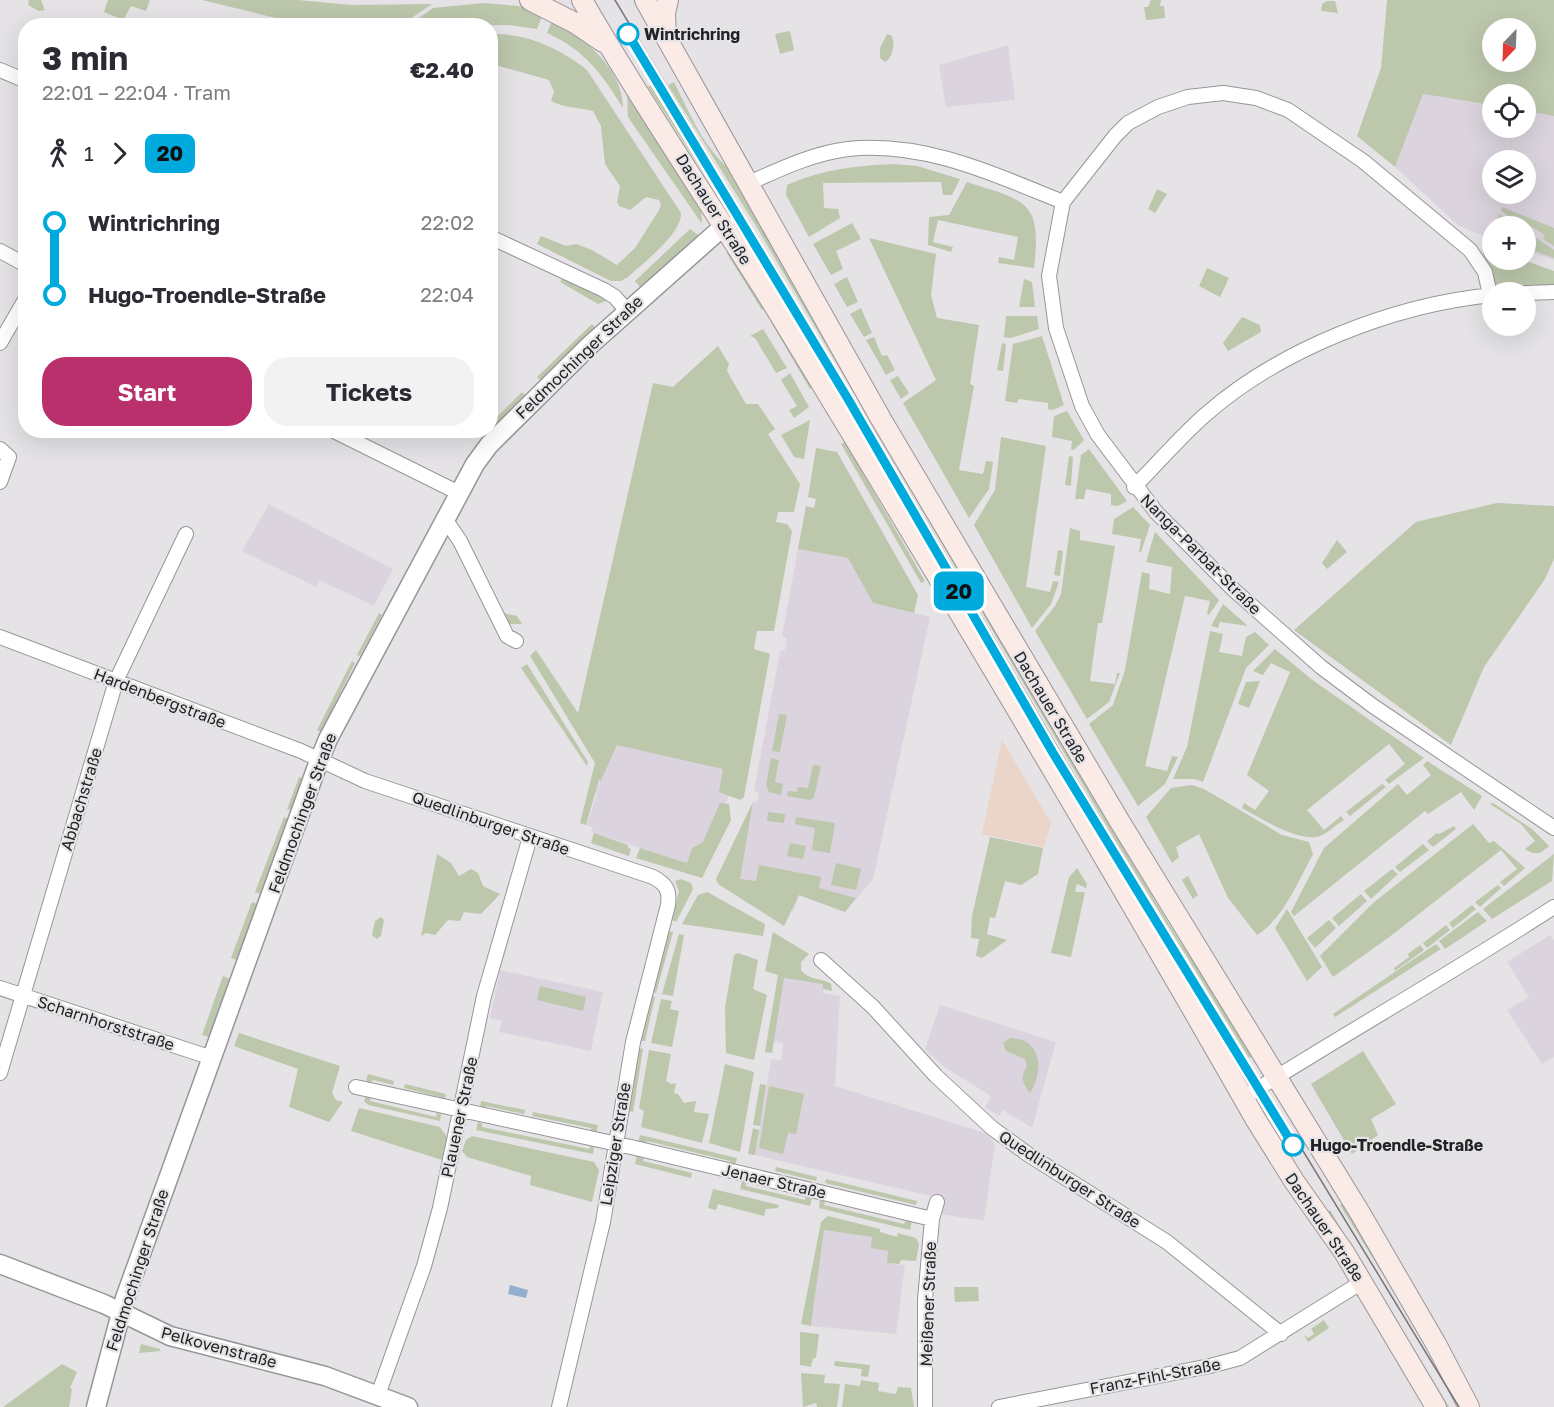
<!DOCTYPE html>
<meta charset="utf-8">
<style>
body{margin:0;font-family:"Golos Text",sans-serif;background:#f2f2f3;color:#2b2b33;height:100vh;display:flex;flex-direction:column;font-size:22px;white-space:nowrap}
*{box-sizing:border-box;margin:0}
p{font-size:20px;color:#7c7c81}
.icon{flex:none;width:33px;height:33px;fill:none;stroke:currentColor;stroke-width:2;stroke-linecap:round;stroke-linejoin:round}
.map{position:relative;flex:1;overflow:hidden}
.side{position:absolute;left:18px;top:18px;width:480px;height:420px;display:flex;flex-direction:column;background:#fff;border-radius:24px;box-shadow:0 6px 24px #0002}
.side>*{flex:none}
.badge{padding:0 12px;border-radius:9px;font-size:21px;line-height:39px}
.needle{width:39px;rotate:203deg}
.fabs{position:absolute;left:1482px;top:18px;display:grid;gap:12px}
.fabs a{display:grid;place-items:center;width:54px;height:54px;border-radius:50%;background:#fff;box-shadow:0 6px 24px #0002;font-size:30px}
.map>.badge{position:absolute;translate:-50% -50%;box-shadow:0 0 0 3px #fff}
.legs{display:flex;align-items:center;gap:9px;height:66px;padding:0 24px;font-size:20px}
.legs p{margin-inline-start:auto}
.headline{display:flex;align-items:center;justify-content:space-between;height:102px;padding:0 24px}
h1{font-size:33px;font-weight:700;line-height:45px}
.action{display:flex;gap:12px;margin-top:auto;padding:12px 24px}
.action a{flex:1;height:69px;border-radius:24px;background:#ba306c;color:#fff;font-size:24px;font-weight:700;line-height:69px;text-align:center}
.action a+a{background:#f2f2f3;color:#2b2b33}
ul{padding:0 24px;list-style:none}
li{display:flex;align-items:center;gap:21px;height:72px;font-size:22px}
li i{display:grid;place-items:center;width:9px;height:100%;margin:0 8px;background:currentColor}
li i::after{content:'';width:15px;height:15px;margin:-8px;border:4px solid;border-radius:50%;background:#fff}
li p{margin-inline-start:auto}
li:first-child i{background:linear-gradient(#0000 50%,currentColor 0)}
li:last-child i{background:linear-gradient(currentColor 50%,#0000 0)}
.map>svg:first-child{display:block}
.commercial{fill:#ead5c8}
.built{fill:#dbd4de;fill-rule:evenodd}
.green{fill:#bcc7ac;fill-rule:evenodd}
.water{fill:#94b0cd}
.lines{fill:none;stroke-linecap:round;stroke-linejoin:round}
.minor-casing{stroke:#979599;stroke-width:16}
.tertiary-casing{stroke:#979599;stroke-width:21}
.secondary-casing{stroke:#979599;stroke-width:22}
.minor{stroke:#fff;stroke-width:14}
.tertiary{stroke:#fff;stroke-width:18}
.secondary{stroke:#fbebe7;stroke-width:20}
.tram{stroke:#777578;stroke-width:1.5}
.line-1-casing{stroke:#fff;stroke-width:14}
.line-1{stroke:#00aadc;stroke-width:9}
.stop-1-dot{fill:#fff;stroke:#00aadc;stroke-width:3}
.labels{text-anchor:middle;stroke-width:4.5;stroke-linejoin:round;paint-order:stroke}
.stop-label{font-size:16px;font-weight:bold;fill:#222123;stroke:#e5e3e6;text-anchor:start}
.street-label{font-size:16px;fill:#222123;stroke:#e5e3e6}
</style>
<div class="map">
<svg width="1554" height="1407" viewBox="0 0 1554 1407">
<rect width="100%" height="100%" fill="#e5e3e6"/>
<path class="commercial" d="M1002 740 1051 823 1044 847 982 834Z"/>
<path class="built" d="M1008 45 1015 100 946 107 939 65Z
M1423 94 1492 105V128H1526V111L1554 116V260L1526 251V226H1492V239L1459 226 1395 167ZM1492 160H1526V194H1492Z
M269 504 393 569 374 606 319 580 316 587 242 551Z
M798 549 848 558 873 603 930 617 873 879 845 912 799 895 793 911 739 879 753 802H757L759 793 754 791 780 651 785 650 786 645 787 639 782 636Z
M604 730 736 755 725 811 698 870 687 863 591 832 593 828 587 825 597 794 595 792 607 765 600 751Z
M1550 935 1554 940V1057L1542 1064 1507 1010 1529 997 1507 962Z
M500 970 603 992 591 1051 499 1032 502 1021 490 1018Z
M784 978 824 984 823 993 840 996 835 1086 985 1133 995 1143 984 1221 941 1214 944 1199 755 1155 771 1059 781 1060 783 1047V1043L773 1041Z
M940 1005 1056 1042 1032 1128 1003 1110 999 1116 985 1107 991 1096 943 1066 925 1049Z
M824 1230 872 1237 888 1251 887 1263 905 1265 896 1334 811 1326Z"/>
<path class="green" d="M29 0H41L45 10 39 11 28 5Z
M108 0H150L146 11 131 6 123 20 104 12Z
M202 0H298L351 5 432 4 401 25 309 26Z
M1151 0H1161L1160 6H1164L1165 18 1146 20 1144 7H1148Z
M1387 0H1554V116L1526 111V94H1492V105L1423 94 1395 167 1357 136 1381 68ZM1492 28H1526V62H1492Z
M1327 1H1335L1338 13 1321 11 1322 4Z
M483 3 518 6 543 14 537 29 509 25 408 26 433 8Z
M553 18C584 40 622 66 623 108 601 73 586 51 547 33Z
M790 31 794 50 780 54 775 34Z
M491 34C527 33 559 48 587 70L681 213C682 234 643 263 628 277L621 281H611L537 244 541 236 566 246 576 244 592 250 617 265 635 248 659 210 661 205 659 200 646 197 630 210 619 206 617 202 620 186 605 164 601 126 593 111C579 107 564 108 551 101L554 92 549 80 499 66 491 69Z
M887 34 892 36C895 45 893 57 885 62L880 58V48Z
M674 82C688 110 702 144 726 166L824 337 866 402 861 405 753 221 668 85Z
M654 83 851 410 847 413 748 242 648 87Z
M627 90 701 206 702 224 628 117Z
M894 164 917 166 960 179 952 195H943L941 182 823 183 824 208 838 209 840 218 809 237 786 195 787 185C824 169 854 166 894 164Z
M967 182C1026 201 1042 200 1034 268L998 263 999 257 1014 260 1018 237 938 220 933 242 953 247 951 252 928 245 929 217 949 215Z
M1157 189 1167 194 1155 213 1148 209Z
M1502 207 1554 228V246L1543 239 1545 235 1515 216 1512 219 1501 211Z
M1499 214 1518 226H1495Z
M852 223 861 239 836 251 843 269 831 275 813 244Z
M690 229 698 235 640 287 635 281Z
M1526 231 1554 250V258L1526 248Z
M869 238 936 254 931 295 937 318 979 325 970 384 974 386 959 470 983 474 986 461 993 462 989 489 969 518 903 403 936 380Z
M1486 247 1492 249V260H1523L1554 271V286L1506 289 1497 286 1492 280 1483 254Z
M726 252 732 255 764 306 762 310Z
M1207 268 1229 278 1220 297 1199 286Z
M847 277 858 302 847 307 834 284Z
M564 278 601 297 606 301 598 304 560 282Z
M1024 279 1032 282 1035 307H1019Z
M861 308 872 333 864 337 850 314Z
M1006 316H1037L1039 329 1011 338 1004 337Z
M1242 317 1260 325 1261 332 1228 351 1223 343Z
M773 321 812 387 810 389 771 322Z
M592 324 595 327 540 380 537 377Z
M763 329 787 368 776 373 755 338 750 336Z
M1042 336 1064 405 1053 410 1048 409V403L1019 399 1017 403 1005 401 1013 344Z
M874 337 882 356 887 355 895 370 886 375 866 340Z
M1002 343 1006 344 1003 371 997 370Z
M718 346 729 364 727 371 746 404H758L775 429 768 434 800 484 794 512H778L776 522 787 524 792 531 774 631H757L754 649 770 654 744 797 740 800 719 792 723 769 617 745 601 780H599L586 825 580 823 595 763 530 656 536 650 578 713 653 383 673 387Z
M790 373 809 407 794 418 789 410 797 406 781 380Z
M898 376 909 393 901 399 890 380Z
M522 392 525 395 491 429V423Z
M1067 411 1084 440 1074 450 1071 449 1072 441 1052 437 1054 416Z
M810 420 804 459 794 457 781 435Z
M877 420 921 502 1099 808 1180 942 1204 974 1254 1055 1249 1058 1114 838 871 423Z
M1001 437 1046 446 1026 587 1050 592 1053 581 1059 582 1051 604 1032 628 974 525 995 490Z
M845 442 925 581 921 583 841 444Z
M816 448 837 452 918 595 914 613 873 603 848 558 798 549 806 506 814 508 816 499 808 497Z
M1089 449 1127 501 1118 506 1111 505V494L1086 489 1084 499H1075L1081 455Z
M1069 456 1073 457 1071 486 1065 485Z
M1497 503 1554 506V559L1545 579 1484 667 1451 745 1294 630 1416 522Z
M1133 507 1150 525 1141 552H1139L1141 539 1112 534 1114 519Z
M1070 528 1080 531V540L1115 546 1102 623H1098L1090 681 1115 684 1117 673H1120L1109 702 1087 719 1035 631 1055 606 1061 594Z
M1155 532 1219 600 1209 615 1207 614 1210 601 1185 596 1145 766 1167 771 1172 756 1178 757 1165 784 1138 806 1089 724 1113 705 1125 670 1142 572 1150 574 1149 589 1170 594 1172 567 1146 562Z
M1337 540 1347 552 1327 569 1322 563Z
M1058 550 1063 551 1060 576 1054 575Z
M1223 604 1248 626 1220 622 1218 628 1211 626Z
M379 613 382 615 360 656 357 655Z
M503 613 517 616 522 624H509Z
M1210 631 1223 634 1219 652 1242 656 1246 637 1255 632 1269 645 1246 668 1203 782 1194 779H1173L1187 747Z
M1275 649 1311 679 1424 758 1389 784 1385 780 1405 764 1389 744 1307 810 1324 830 1341 816 1344 820C1337 824 1328 833 1320 836 1298 843 1261 818 1242 808L1244 803 1255 810 1269 791 1247 775 1290 672 1271 663 1263 675 1253 671Z
M352 661 355 663 321 732 317 730Z
M527 664 588 762 587 766 521 668Z
M1260 681 1249 708 1238 704 1246 682Z
M779 714 787 715 780 752 772 751Z
M771 758 779 760 775 782 783 784 781 795 769 792 766 785Z
M1427 761 1482 796 1474 810 1461 792 1428 814 1425 811 1294 916 1291 912 1324 848 1398 784 1407 795 1431 775 1423 765Z
M813 765 821 766 814 798 810 800 787 796 788 791 797 792 798 787 808 788Z
M299 777 305 779 293 811 287 809Z
M1382 784 1386 787 1350 816 1346 812Z
M1192 785 1204 789 1282 835 1309 842 1313 854C1298 881 1284 918 1257 935L1228 898 1199 834 1176 847 1179 857 1172 863 1146 817 1171 788Z
M753 802 740 879 756 881 759 865 821 877 819 888 856 898 845 912 799 895 784 926 718 884 716 879Z
M720 803 729 804 731 820 702 878 636 858 640 848 687 863 692 848 703 842Z
M1493 803 1532 829 1549 846C1540 854 1536 856 1525 849L1535 841 1521 824 1490 804Z
M768 812 785 814 784 823 767 821Z
M284 817 289 819 260 894 255 892Z
M796 817 835 823 830 853 812 850 815 828 795 824Z
M1473 824 1489 843 1494 841 1525 868 1504 886 1500 882 1517 869 1501 850 1388 938 1333 977 1320 956 1373 903Z
M1454 826 1456 829 1433 847 1427 841 1437 833 1439 834Z
M594 833 628 845V848L631 849 629 856 591 843Z
M990 837 1043 848 1038 874 1021 885 1005 881 995 918 990 917 987 934 1007 940 982 958 976 956 979 939 971 938 972 916Z
M790 843 806 846 803 859 787 856Z
M1423 844 1429 850 1400 872 1395 867Z
M437 854 451 863 459 876 471 869 478 873 483 886 500 894 481 914 464 912 460 921 448 920 435 935 426 933 421 936Z
M1554 854 1552 881 1492 919 1483 909Z
M836 863 861 869 856 890 831 885Z
M1077 868 1087 884 1086 888 1077 884 1075 892H1085L1071 957 1051 953 1069 877Z
M1392 869 1398 874 1371 899 1364 891Z
M1188 876 1198 895 1193 899 1182 880Z
M681 879 691 883 693 889 676 922 672 920 679 891 675 881Z
M1498 885 1501 888 1480 907 1475 902Z
M707 892 765 924 763 936 682 924 698 895Z
M1361 894 1367 901 1339 926 1332 918Z
M252 902 258 904 237 960 231 958Z
M1472 905 1476 909 1453 928 1449 923Z
M1287 909 1322 967 1307 981 1275 928Z
M1478 912 1487 921 1445 949 1439 941Z
M381 917 384 920 381 936 377 939 372 935 375 921Z
M1329 920 1336 928 1315 948 1307 938Z
M1446 925 1450 930 1427 948 1423 943Z
M668 931 673 932 656 993 652 992Z
M773 932 809 954 801 962V970C810 981 820 977 831 984L832 991 823 989V984L784 978 772 1053 765 1052 778 975 765 971Z
M679 934 684 935 673 996 662 994Z
M1436 944 1441 949 1335 1017 1333 1014Z
M1420 945 1424 950 1395 971 1394 968 1409 957 1408 954Z
M738 953 758 960 753 989 767 995 754 1060 726 1053 725 1007 734 955Z
M223 976 230 979 209 1037 202 1035Z
M540 986 586 997 583 1011 537 1000Z
M651 996 655 997 645 1041H640Z
M661 999 672 1001 670 1009 679 1011 672 1047 651 1043Z
M239 1033 340 1066 332 1093 336 1100 343 1102 329 1122 289 1107 298 1069 234 1046Z
M1010 1038C1042 1039 1044 1070 1030 1093 1022 1082 1020 1078 1027 1066L1025 1059 1006 1051 1003 1043Z
M639 1048 643 1049 633 1112 628 1111Z
M649 1050 671 1054 666 1081 671 1084 676 1083 674 1093 678 1094 684 1103 696 1101 694 1112 709 1114 702 1143 641 1127 644 1111 639 1108Z
M1363 1051 1396 1104 1371 1119 1378 1135 1352 1154 1311 1084Z
M725 1064 754 1072 740 1152 709 1143Z
M368 1074 394 1081 393 1085 374 1080 369 1083 366 1080Z
M405 1084 446 1094 444 1102 440 1097 404 1088Z
M760 1084 766 1085 760 1126 753 1125Z
M769 1086 804 1094 796 1134 788 1133 783 1154 759 1148Z
M366 1096 371 1097 370 1101 436 1117 437 1113 441 1114 440 1121 368 1105 364 1101Z
M481 1101 525 1110 524 1114 486 1106 484 1110 480 1109Z
M359 1108 440 1127 447 1137 442 1160 351 1131Z
M533 1112 598 1125 596 1134 591 1132V1128L532 1116Z
M478 1122 482 1123V1127L589 1149 591 1145 594 1146 593 1154 476 1130Z
M753 1128 759 1130 755 1155 748 1154Z
M640 1135 737 1158 735 1166 730 1165V1161L647 1141 646 1145 638 1143Z
M472 1136 594 1162 599 1170 592 1202 530 1185 531 1176 467 1157 462 1151 466 1140Z
M637 1155 644 1157 643 1161 692 1173 691 1178 635 1164Z
M776 1167 817 1177 816 1181 775 1171Z
M826 1179 917 1201 916 1205 825 1183Z
M742 1181 746 1182V1186L805 1200 806 1196 812 1198 810 1206 740 1189Z
M713 1189 779 1205 778 1208 766 1209 764 1216 718 1204 716 1210 708 1208Z
M820 1199 825 1201 824 1205 904 1224 906 1220 912 1222 910 1230 819 1208Z
M1345 1203 1428 1348 1340 1205Z
M1330 1210 1449 1407H1446L1326 1213Z
M828 1216 880 1229V1232L897 1237 898 1233 916 1238 919 1244 916 1261 901 1260 899 1264 887 1263 888 1251 871 1248 872 1237 824 1230 811 1326 801 1324 821 1222Z
M954 1287H978L979 1301 955 1302Z
M1324 1320 1329 1328 1308 1342 1304 1335 1308 1338 1314 1334 1311 1329Z
M800 1332 819 1334 816 1358H813L811 1367 800 1365Z
M141 1344 160 1349V1351L139 1353Z
M835 1361 870 1365 868 1377 861 1376 862 1369 834 1366Z
M62 1364 77 1372 70 1388 72 1389 69 1407H3Z
M801 1373 825 1375 824 1383 840 1384 837 1407H817L816 1403 803 1407Z
M861 1380 879 1383 878 1391 896 1394 898 1387 911 1388 914 1407H842L845 1384 860 1386Z"/>
<path class="water" d="M510 1285 528 1290 526 1298 508 1294Z"/>
<g class="lines">
<g class="minor-casing">
<path id="minor" d="M0 70 26 81
M749 183C780 169 814 153 848 149 924 141 994 174 1063 202
M490 237 604 290 615 297 627 311
M0 251 26 265
M1526 293 1554 292
M1490 295 1485 272 1470 250 1363 161 1288 110 1256 98 1223 93 1188 97 1158 107 1128 123 1115 136 1063 202 1049 276 1056 328 1082 406 1098 435 1156 512 1234 590 1321 667 1373 706 1554 828
M0 343 26 298
M332 430 459 493
M0 449 9 457 0 482
M1134 487C1158 463 1180 437 1205 415 1280 349 1393 305 1492 295
M445 519 460 541 507 636 516 641
M0 637 301 751 365 781 653 877C666 884 670 890 668 905L633 1042 603 1222 559 1407
M821 960 873 1007 936 1076 992 1128 1029 1155 1167 1242 1281 1334
M0 988 212 1058
M0 1073 116 681 186 534
M356 1087 631 1147 932 1219
M1243 1098C1346 1033 1452 973 1554 907
M378 1395 424 1266 440 1208 484 996 530 837
M925 1407V1300L932 1219 937 1202
M999 1407 1210 1366 1240 1358 1362 1282"/>
</g>
<g class="tertiary-casing">
<path id="tertiary" d="M0 1264 104 1304 170 1336 325 1376 408 1407
M96 1407 125 1298 319 761 328 739 475 464 489 445 590 345 725 225"/>
</g>
<g class="secondary-casing">
<path id="secondary" d="M530 0 575 23 603 42
M582 0C644 108 716 211 781 317 943 583 1102 850 1256 1120L1294 1181 1344 1252 1436 1407
M645 0 881 419 1120 822 1360 1213 1436 1344 1469 1407
M666 36 665 13 668 0"/>
</g>
<use href="#minor" class="minor"/>
<use href="#tertiary" class="tertiary"/>
<use href="#secondary" class="secondary"/>
<path class="tram" d="M615 0 865 416 1060 752 1459 1407"/>
</g>
<g class="lines">
<g class="line-1-casing">
<path id="line-1" d="M628 34 848 399 1053 753 1293 1145"/>
</g>
<use href="#line-1" class="line-1"/>
</g>
<g class="stop-1-dot">
<circle cx="628" cy="34" r="10"/>
<circle cx="1293" cy="1145" r="10"/>
</g>
<g class="labels">
<g class="stop-label">
<text x="644" y="40">Wintrichring</text>
<text x="1310" y="1151">Hugo-Troendle-Straße</text>
</g>
<g class="street-label">
<text transform="translate(714 209) rotate(58)" y="6">Dachauer Straße</text>
<text transform="translate(579 357) rotate(-44)" y="6">Feldmochinger Straße</text>
<text transform="translate(1201 554) rotate(45)" y="6">Nanga-Parbat-Straße</text>
<text transform="translate(160 698) rotate(21)" y="6">Hardenbergstraße</text>
<text transform="translate(1051 707) rotate(59)" y="6">Dachauer Straße</text>
<text transform="translate(81 799) rotate(-73)" y="6">Abbachstraße</text>
<text transform="translate(302 813) rotate(-70)" y="6">Feldmochinger Straße</text>
<text transform="translate(491 823) rotate(19)" y="6">Quedlinburger Straße</text>
<text transform="translate(106 1023) rotate(18)" y="6">Scharnhorststraße</text>
<text transform="translate(459 1117) rotate(-78)" y="6">Plauener Straße</text>
<text transform="translate(615 1144) rotate(-81)" y="6">Leipziger Straße</text>
<text transform="translate(1070 1179) rotate(33)" y="6">Quedlinburger Straße</text>
<text transform="translate(774 1181) rotate(13)" y="6">Jenaer Straße</text>
<text transform="translate(1325 1227) rotate(56)" y="6">Dachauer Straße</text>
<text transform="translate(137 1270) rotate(-72)" y="6">Feldmochinger Straße</text>
<text transform="translate(928 1304) rotate(-88)" y="6">Meißener Straße</text>
<text transform="translate(219 1347) rotate(15)" y="6">Pelkovenstraße</text>
<text transform="translate(1155 1376) rotate(-11)" y="6">Franz-Fihl-Straße</text>
</g>
</g>
</svg>
<div class="fabs">
<a><svg class="needle" viewBox="-14 -14 28 28"><path d="M0-13l5 13h-10z" fill="#e53935"/><path d="M0 13l5-13h-10z" fill="#7c7c81"/></svg></a>
<a><svg class="icon" aria-label="locate" viewBox="0 0 24 24"><circle cx="12" cy="12" r="6"/><path d="M12 2v4M12 18v4M2 12h4M18 12h4"/></svg></a>
<a><svg class="icon" aria-label="layers" viewBox="0 0 24 24"><path d="M12 4l9 5-9 5-9-5zM3 14l9 5 9-5"/></svg></a>
<a>+</a>
<a>−</a>
</div>
<b class="badge" style="left:959px;top:591px;background:#00aadc;color:#111">20</b>
<section class="side">
<div class="headline"><div><h1>3 min</h1><p>22:01 – 22:04 · Tram</p></div><b>€2.40</b></div>
<div class="legs"><svg class="icon" aria-label="walk" viewBox="0 0 24 24"><circle cx="13" cy="4" r="2"/><path d="M13 8l-2 6 4 7M11 14l-3 7M7 12l3-4h3l4 4"/></svg>1<svg class="icon" aria-label="forward" viewBox="0 0 24 24"><path d="M9 5l7 7-7 7"/></svg><b class="badge" style="background:#00aadc;color:#111">20</b></div>
<ul>
<li><i style="color:#00aadc"></i><b>Wintrichring</b><p>22:02</p></li>
<li><i style="color:#00aadc"></i><b>Hugo-Troendle-Straße</b><p>22:04</p></li>
</ul>
<div class="action"><a>Start</a><a>Tickets</a></div>
</section>
</div>
